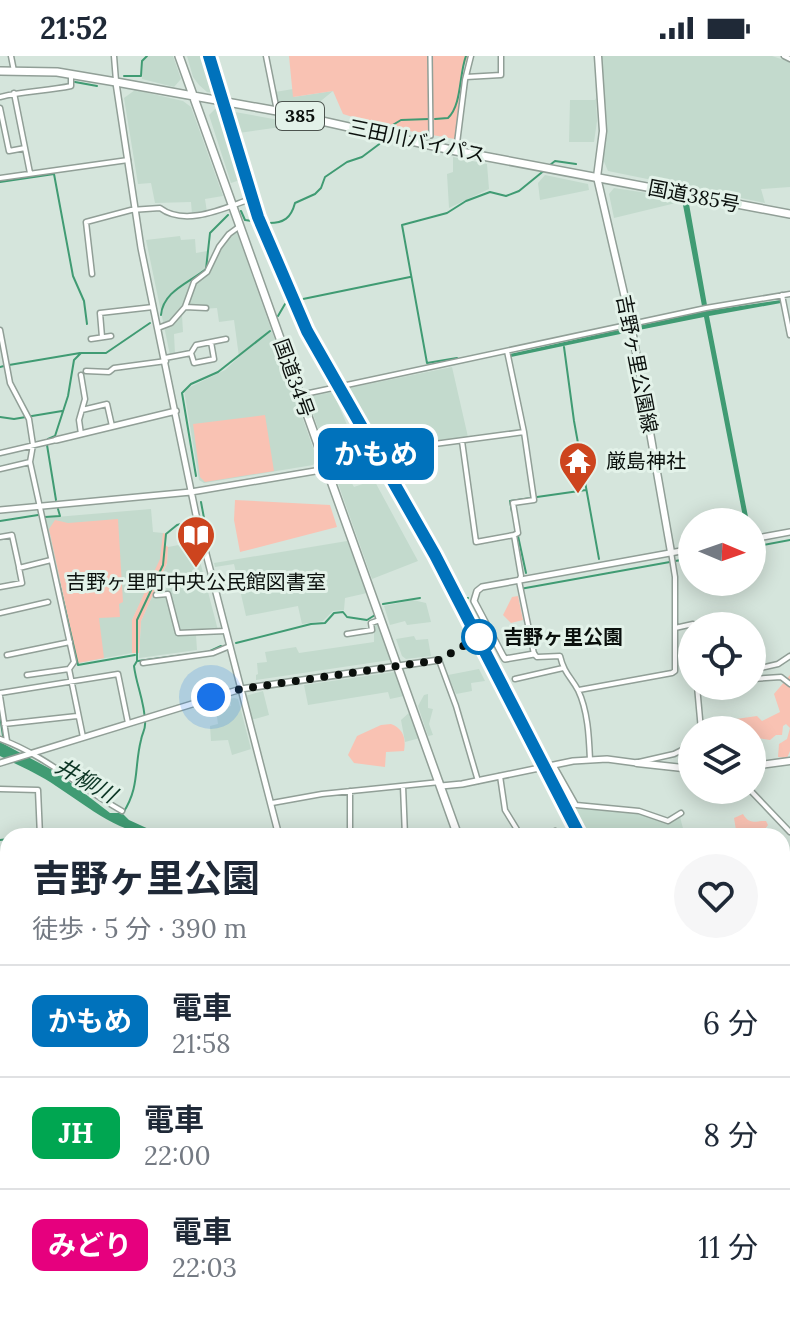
<!DOCTYPE html>
<html lang="ja">
<meta charset="utf-8">
<style>
body{margin:0;font-family:Lora,"Noto Sans JP",serif;background:#f6f6f7;color:#1f2937;height:100vh;display:flex;flex-direction:column;font-size:30px;white-space:nowrap}
*{box-sizing:border-box;margin:0}
p{font-size:26px;color:#747a83}
.icon{flex:none;width:44px;height:44px;fill:none;stroke:currentColor;stroke-width:2;stroke-linecap:round;stroke-linejoin:round}
.map{position:relative;flex:1;overflow:hidden}
.sheet{position:absolute;left:0px;top:772px;width:790px;height:490px;display:flex;flex-direction:column;background:#fff;border-radius:24px 24px 0 0;box-shadow:0 4px 20px #0003}
.sheet>*{flex:none}
.badge{padding:0 16px;border-radius:12px;font-size:28px;line-height:52px}
.needle{width:52px;rotate:92deg}
.controls{position:absolute;left:678px;top:452px;display:grid;gap:16px}
.controls a{display:grid;place-items:center;width:88px;height:88px;border-radius:50%;background:#fff;box-shadow:0 4px 20px #0003;font-size:40px}
.you{position:absolute;width:40px;height:40px;margin:-20px;border:6px solid #fff;border-radius:50%;background:#1a73e8;box-shadow:0 0 0 12px #1a73e833}
.map>.badge{position:absolute;translate:-50% -50%;box-shadow:0 0 0 4px #fff}
.round{display:grid;place-items:center;flex:none;width:84px;height:84px;border-radius:42px;background:#f6f6f7}
.headline{display:flex;align-items:center;justify-content:space-between;height:136px;padding:0 32px}
h1{font-size:38px;font-weight:700;line-height:60px}
ul{padding:0;list-style:none}
li{display:flex;align-items:center;gap:24px;height:112px;padding:0 32px;border-top:2px solid #e0e1e3}
li div{flex:1}
li b{display:block;font-size:30px}
li em{font-style:normal}
li .badge{min-width:88px;font-weight:700;text-align:center}
.status{display:flex;justify-content:space-between;align-items:center;height:56px;padding:0 40px;background:#fff;direction:ltr}
.status svg{height:22px;fill:currentColor}
.map>svg:first-child{display:block}
.built{fill:#c3dacd}
.green{fill:#f9c2b3}
.water{fill:#409b73}
.lines{fill:none;stroke-linecap:round;stroke-linejoin:round}
.stream{stroke:#409b73;stroke-width:2}
.river{stroke:#409b73;stroke-width:9}
.pedestrian-casing{stroke:#919f97;stroke-width:6}
.minor-casing{stroke:#919f97;stroke-width:7}
.tertiary-casing{stroke:#919f97;stroke-width:8}
.secondary-casing{stroke:#919f97;stroke-width:9}
.trunk-casing{stroke:#919f97;stroke-width:10}
.pedestrian{stroke:#fff;stroke-width:3}
.minor{stroke:#fff;stroke-width:4}
.tertiary{stroke:#fff;stroke-width:5}
.secondary{stroke:#fff;stroke-width:6}
.trunk{stroke:#fff;stroke-width:7}
.rail-casing{stroke:#282e2b;stroke-width:5}
.rail{stroke:#e3f2e9;stroke-width:2;stroke-dasharray:6;stroke-linecap:butt}
.line-casing{stroke:#fff;stroke-width:18}
.line{stroke:#0072bc;stroke-width:12}
.walk{stroke:#0b100d;stroke-width:8;stroke-dasharray:0 14.4}
.stop-dot{fill:#fff;stroke:#0072bc;stroke-width:4}
.labels{text-anchor:middle;stroke-width:6;stroke-linejoin:round;paint-order:stroke}
.shield{fill:#e3f2e9;stroke:#4c544f;stroke-width:2}
.shield-label{font-size:18px;font-weight:bold;fill:#0b100d}
.street-label{font-size:20px;fill:#0b100d;stroke:#e3f2e9}
.poi-label{font-size:20px;fill:#0b100d;stroke:#e3f2e9;text-anchor:start}
.stop-label{font-size:20px;font-weight:bold;fill:#0b100d;stroke:#e3f2e9;text-anchor:start}
.water-label{font-size:22px;font-style:italic;fill:#0c3524;stroke:#e3f2e9}
</style>
<div class="status"><b>21:52</b><svg viewBox="0 0 49 12"><path d="M0 12V9h3v3zM5 12V6h3v6zM10 12V3h3v9zM15 12V0h3v12zM26 1h20v11H26zM47 4h2v5h-2z"/></svg></div>
<div class="map">
<svg width="790" height="1261" viewBox="0 0 790 1261">
<rect width="100%" height="100%" fill="#d5e5dc"/>
<path class="built" d="M148 0H173L181 23 174 31 142 23 143 5Z
M187 0H203L214 37 207 36 199 29 193 21Z
M601 0H772L790 6V131L761 133 765 147 608 115 602 101 607 72Z
M293 33 294 41 333 35 311 53 277 47 275 36Z
M135 34 183 45 191 51 223 140 205 143 207 156 192 158 191 146 155 147 151 127 138 128 124 42Z
M596 42 597 65 594 86H569L570 44H595Z
M215 53H218L240 124 231 127 209 59Z
M235 56 279 64 281 71 239 77 233 59Z
M453 101 487 108 489 133 449 152 447 118 453 116Z
M545 119 588 128 589 134 540 144 538 127Z
M614 132 680 142V146L614 162 609 138Z
M235 171 317 403 313 409 204 427 199 424 184 334 225 314 239 301 234 264 219 266 217 252 185 254 182 259 183 276 174 278 175 298 170 299 146 184 180 180 181 184 195 183 196 197 207 195V212L217 191Z
M452 311 468 381 379 395 344 333Z
M333 336 359 397 330 406 307 341Z
M343 411 354 431 374 424 418 505 372 523 334 416 336 413Z
M151 453 153 476 163 477 161 503 132 564V597L78 607 44 462Z
M347 485 367 537 345 542 344 554 333 555 323 565 302 568 298 550 246 560 234 508 215 511 214 507Z
M195 486 219 578 196 579 197 594 139 602 141 565 167 508 168 491Z
M413 544 426 547 431 566 407 569 405 565 390 569 384 550Z
M378 567 390 604 256 624V619L258 618 257 607 267 606 265 596 296 591 299 597 374 586V568Z
M414 580 416 584 428 583 431 600 406 603 402 600 396 583Z
M479 613 485 625 471 627 472 635 456 638 448 619Z
M394 616 397 618 404 640 390 643 388 636 308 649 304 629Z
M263 635 269 659 251 664 245 640Z
M428 638V652L433 653 429 668 433 679 428 680 418 650 424 639Z
M234 642 238 643 251 693 232 699 228 684 211 685 210 670 218 668 216 653 231 650 230 643Z
M411 655 420 682 405 686 401 664Z
M570 752 636 757 670 766 680 761 685 780H584Z
M0 1031 8 1032V1147L0 1146Z
M0 1153 8 1154V1254H160L159 1261H0Z"/>
<path class="green" d="M289 0H468L462 14 455 83 381 70 343 58 333 35 293 41Z
M265 359 274 415 205 426 200 421 193 368Z
M235 444 330 449 337 471 240 496 234 464Z
M118 463 123 546 119 548 120 561 99 562 104 602 78 607 49 473 55 464 68 467Z
M163 477 166 478 164 488 168 491 167 507 141 565 139 597H132V564L160 503Z
M518 540 523 564 511 567 503 559 512 541Z
M790 619V695L787 702 778 701 779 688 787 683 790 672 786 668 783 670 782 679H776L770 684 752 681V674H730L729 670 736 663 757 660 762 665 780 656 774 638Z
M391 668C404 673 406 683 404 695L386 696 385 711 354 707 348 699 357 680 381 669Z
M743 758C750 770 756 764 766 765L768 769 760 780H737L734 762Z"/>
<path class="water" d="M685 145 689 148 707 249 702 250 683 149Z
M781 244V247L709 260 749 466H744L704 261 639 274 638 270 706 255Z
M623 273 625 277 511 301 510 298Z
M0 686 58 717 110 757H122L129 764 164 780C121 780 90 752 56 730 39 718 19 710 0 700Z"/>
<g class="lines">
<path class="stream" d="M124 20H141L142 5 147 0
M75 26 97 30
M435 63 448 62C462 49 459 18 466 0
M391 70 401 64 429 63
M550 109 555 105 576 108
M0 126 54 118 73 220 84 245 87 268
M241 155 245 164 252 165
M269 167C284 167 291 162 295 147L315 138 321 132 325 121 347 106 362 101 382 86
M303 243 410 221
M161 259C163 235 189 227 206 213L210 177 228 159
M278 260 285 248
M564 291 574 365 599 503
M457 302 427 307 402 169 447 157 466 145 490 136 506 140 519 135 546 113
M9 309 80 297
M0 311 4 310
M0 361 14 363 62 355
M48 383 55 380 68 340 74 304 81 297H106L150 267
M47 389 56 444
M196 420 182 337 191 328 218 316 270 275
M537 441 586 434
M201 446 204 462
M512 456 510 445 531 442
M45 461 60 460 58 453
M0 465 38 459
M518 480 526 517
M752 491 790 484
M59 527 78 609 135 599
M520 533 692 502
M465 542H468
M383 548 420 542
M236 587 311 568 325 567 334 557 343 556 347 561 367 564 375 559
M138 605 208 596 221 590
M0 660 3 680
M123 757C140 731 134 711 141 684 142 677 146 673 145 666 145 647 136 628 134 610L137 605V564L163 509 166 478 177 469 189 466
M44 776 83 775 107 780
M22 780 37 777
M0 784 8 783
M0 830 8 825
M0 886 8 836
M0 1030 8 1032"/>
<path class="river" d="M782 1044 790 1042"/>
<g class="pedestrian-casing">
<path id="pedestrian" d="M430 0 431 80"/>
</g>
<g class="minor-casing">
<path id="minor" d="M11 0 14 15
M114 0 116 25
M266 0 277 55
M784 0 790 3
M466 21 501 19V0
M14 37 30 117
M0 41C23 35 47 35 71 30V20
M0 52 9 95 25 92
M456 95 465 24 471 0
M0 122 128 104
M254 142 256 141
M92 218 86 166 131 154 160 152C184 170 220 154 245 145
M782 239 790 279
M185 251 194 226 207 216 219 191 229 178 240 170
M158 272 171 267 185 251 206 252
M0 274 10 327 29 363 33 389 30 406 74 606 69 613 83 681
M102 281 100 257 153 251
M91 283 111 280
M507 295 524 376 534 444 513 447 518 477 514 479 521 520 519 525 534 598 537 601 560 600C564 617 571 621 578 634 588 655 589 681 590 704
M191 297 194 307 214 303 211 286
M165 302 191 297 196 289 226 283
M86 315 109 316 114 312 166 305
M81 319 85 343 79 364 81 378
M300 339 706 252 790 238
M82 354 107 348 112 370
M462 385 476 486 514 479
M412 391 524 376
M0 397 56 384
M0 413 30 406
M328 413 352 404
M0 481 12 479 19 511
M0 531 22 527 19 512 51 504
M156 539 168 538 178 577 226 575
M0 557 48 546
M675 572 693 568 698 570
M347 578 372 574 371 567 380 564
M7 599 70 586
M439 604 456 650 478 725
M143 607 213 597 230 590
M752 614 778 608 790 600
M27 619 69 613
M515 623 563 612
M752 623 781 621 790 628
M697 630 701 674
M579 634 672 617 675 615V521L671 496
M0 637 118 618 128 667
M0 640 7 685
M4 668 77 660
M0 683C45 699 80 732 122 755
M639 706 674 698 692 689
M554 710 576 749 639 755 668 765 681 757
M500 720 505 754 521 780
M403 730 405 780
M0 733 38 734 40 780
M750 734 790 776
M350 735V780
M272 747 322 738 440 726
M555 775 558 780
M0 826 8 820
M0 904 8 855
M782 924 790 923
M0 961 8 962
M782 1102 790 1110
M782 1163 790 1162
M782 1196 790 1195
M161 1261 162 1254
M769 1261 773 1254"/>
</g>
<g class="tertiary-casing">
<path id="tertiary" d="M116 27 141 192 196 459 279 780
M56 384 176 355
M0 454 191 436 327 413
M752 483 790 476
M534 598 505 603 503 600 474 545 477 535 482 531 692 493
M0 707 241 633 439 604
M441 730 462 728 573 705 607 703 637 707
M0 1149 8 1151
M782 1245 790 1248
M236 1261 237 1254"/>
</g>
<g class="secondary-casing">
<path id="secondary" d="M598 0 603 75 597 121 631 268 671 496
M637 707 692 713
M752 710 790 705"/>
</g>
<g class="trunk-casing">
<path id="trunk" d="M179 0 458 780
M0 15 57 16 116 26 277 55 456 95 790 158
M665 1254 673 1261"/>
</g>
<use href="#pedestrian" class="pedestrian"/>
<use href="#minor" class="minor"/>
<use href="#tertiary" class="tertiary"/>
<use href="#secondary" class="secondary"/>
<use href="#trunk" class="trunk"/>
<g class="rail-casing">
<path id="rail" d="M209 0 258 161 307 275 435 499 580 780
M782 1047 790 1054"/>
</g>
<use href="#rail" class="rail"/>
</g>
<g class="lines">
<g class="line-casing">
<path id="line" d="M209 0 258 161 307 275 435 499 580 780"/>
</g>
<use href="#line" class="line"/>
<path class="walk" d="M211 641 241 633 439 604 479 581"/>
</g>
<defs>
<g id="temple-pin" transform="scale(2)"><path d="M0 17L-7.5 6A9.5 9.5 0 1 1 7.5 6Z" fill="#cd441e" stroke="#e3f2e9"/><path d="M0-6L5-2H3V0L6.5 2.5H4V6H1.5V3h-3V6H-4V2.5H-6.5L-3 0V-2H-5Z" fill="#fff"/></g>
<g id="library-pin" transform="scale(2)"><path d="M0 17L-7.5 6A9.5 9.5 0 1 1 7.5 6Z" fill="#cd441e" stroke="#e3f2e9"/><path d="M-6-4Q-3-5.5-.7-3.5V5Q-3 3-6 4ZM6-4Q3-5.5 .7-3.5V5Q3 3 6 4Z" fill="#fff"/></g>
</defs>
<g fill-rule="evenodd">
<use href="#temple-pin" x="578" y="405"/>
<use href="#library-pin" x="196" y="479"/>
</g>
<circle class="stop-dot" cx="479" cy="581" r="16"/>
<g class="labels">
<rect class="shield" x="276" y="46" width="48" height="28" rx="6"/>
<g class="shield-label">
<text x="300" y="66">385</text>
</g>
<g class="street-label">
<text transform="translate(417 85) rotate(12)" y="7">三田川バイパス</text>
<text transform="translate(694 140) rotate(11)" y="7">国道385号</text>
<text transform="translate(637 308) rotate(79)" y="7">吉野ヶ里公園線</text>
<text transform="translate(294 322) rotate(70)" y="7">国道34号</text>
</g>
<g class="poi-label">
<text x="606" y="412">厳島神社</text>
<text x="196" y="533" text-anchor="middle">吉野ヶ里町中央公民館図書室</text>
</g>
<g class="stop-label">
<text x="503" y="588">吉野ヶ里公園</text>
</g>
<g class="water-label">
<text transform="translate(86 724) rotate(30)" y="8">井柳川</text>
</g>
</g>
</svg>
<div class="controls">
<a><svg class="needle" viewBox="-14 -14 28 28"><path d="M0-13l5 13h-10z" fill="#e53935"/><path d="M0 13l5-13h-10z" fill="#747a83"/></svg></a>
<a><svg class="icon" aria-label="locate" viewBox="0 0 24 24"><circle cx="12" cy="12" r="6"/><path d="M12 2v4M12 18v4M2 12h4M18 12h4"/></svg></a>
<a><svg class="icon" aria-label="layers" viewBox="0 0 24 24"><path d="M12 4l9 5-9 5-9-5zM3 14l9 5 9-5"/></svg></a>
</div>
<div class="you" style="left:211px;top:641px"></div>
<b class="badge" style="left:376px;top:398px;background:#0072bc;color:#fff">かもめ</b>
<section class="sheet">
<div class="headline"><div><h1>吉野ヶ里公園</h1><p>徒歩 · 5 分 · 390 m</p></div><a class="round"><svg class="icon" aria-label="heart" viewBox="0 0 24 24"><path d="M12 20l-8-8c-3-5 5-10 8-4 3-6 11-1 8 4z"/></svg></a></div>
<ul>
<li><span class="badge" style="background:#0072bc;color:#fff">かもめ</span><div><b>電車</b><p>21:58</p></div><em>6 分</em></li>
<li><span class="badge" style="background:#00a651;color:#fff">JH</span><div><b>電車</b><p>22:00</p></div><em>8 分</em></li>
<li><span class="badge" style="background:#e6007e;color:#fff">みどり</span><div><b>電車</b><p>22:03</p></div><em>11 分</em></li>
</ul>
</section>
</div>
